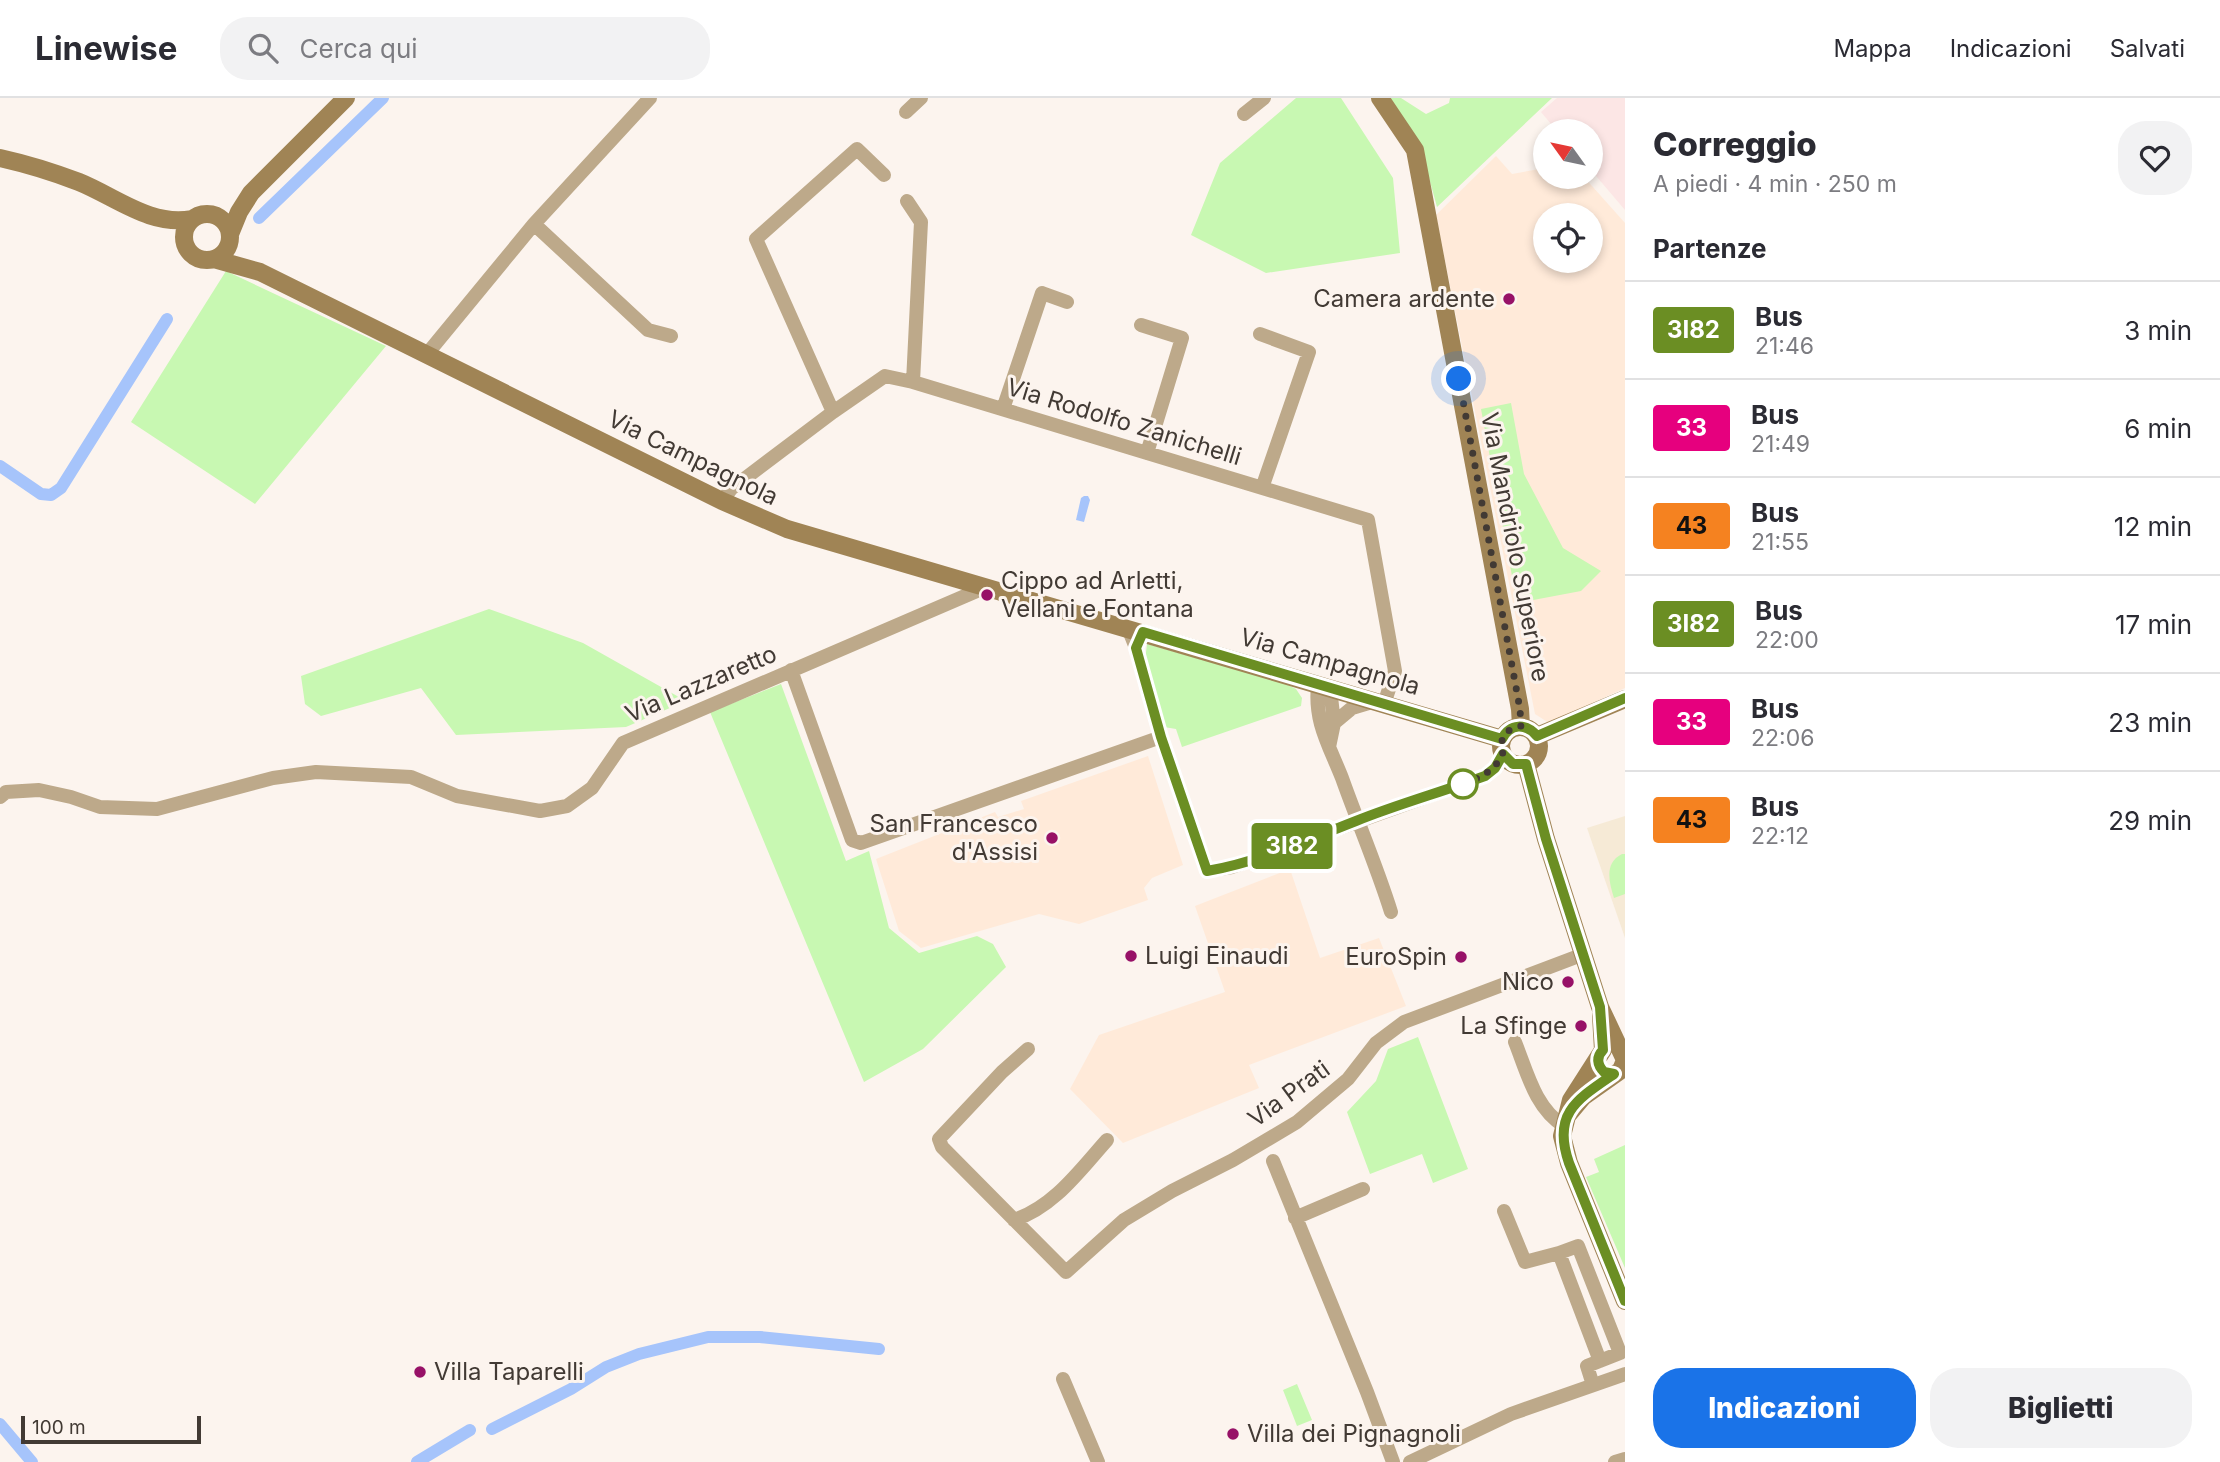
<!DOCTYPE html>
<html lang="it">
<meta charset="utf-8">
<style>
body{margin:0;font-family:Inter,sans-serif;background:#f2f2f3;color:#2b2b33;height:100vh;display:flex;flex-direction:column;font-size:26px;white-space:nowrap}
*{box-sizing:border-box;margin:0}
p{font-size:23px;color:#7c7c81}
.icon{flex:none;width:38px;height:38px;fill:none;stroke:currentColor;stroke-width:2;stroke-linecap:round;stroke-linejoin:round}
.map{position:relative;flex:1;overflow:hidden}
.details{display:flex;flex-direction:column;background:#fff;width:595px}
.details>*{flex:none}
.badge{padding:0 14px;border-radius:5px;font-size:24px;line-height:46px}
.needle{width:46px;rotate:303deg}
.buttons{position:absolute;left:1533px;top:21px;display:grid;gap:14px}
.buttons a{display:grid;place-items:center;width:70px;height:70px;border-radius:50%;background:#fff;box-shadow:0 4px 10px #0003;font-size:35px}
.scale{position:absolute;left:21px;bottom:18px;width:180px;box-sizing:border-box;padding-left:7px;border:4px solid #423a34;border-top:0;font-size:19px;line-height:24px;white-space:nowrap;color:#423a34;-webkit-text-stroke:5px #fcf4ee;paint-order:stroke}
.you{position:absolute;width:35px;height:35px;margin:-18px;border:5px solid #fff;border-radius:50%;background:#1a73e8;box-shadow:0 0 0 10px #1a73e833}
.map>.badge{position:absolute;translate:-50% -50%;box-shadow:0 0 0 4px #fff}
h2{padding:0 28px;font-size:26px;line-height:63px}
.round{display:grid;place-items:center;flex:none;width:74px;height:74px;border-radius:28px;background:#f2f2f3}
.overview{display:flex;align-items:center;justify-content:space-between;height:119px;padding:0 28px}
h1{font-size:33px;font-weight:800;line-height:52px}
.primary-button{display:flex;gap:14px;margin-top:auto;padding:14px 28px}
.primary-button a{flex:1;height:80px;border-radius:28px;background:#1a73e8;color:#fff;font-size:28px;font-weight:800;line-height:80px;text-align:center}
.primary-button a+a{background:#f2f2f3;color:#2b2b33}
ul{padding:0;list-style:none}
li{display:flex;align-items:center;gap:21px;height:98px;padding:0 28px;border-top:2px solid #e1e1e2}
li div{flex:1}
li b{display:block;font-size:26px}
li em{font-style:normal}
li .badge{min-width:77px;font-weight:700;text-align:center}
header{display:flex;align-items:center;gap:42px;box-sizing:border-box;height:98px;padding:0 35px;background:#fff;border-bottom:2px solid #e1e1e2}
header strong{font-size:33px}
nav{display:flex;gap:38px;margin-inline-start:auto;font-size:24px}
.search{width:490px;height:63px;background:#f2f2f3;display:flex;align-items:center;gap:18px;box-sizing:border-box;padding:0 24px;border-radius:28px;color:#7c7c81;font-size:26px}
main{display:flex;flex:1;min-height:0}
.map>svg:first-child{display:block}
.commercial{fill:#f6ead6}
.industrial{fill:#fce6e5}
.built{fill:#ffead9;fill-rule:evenodd}
.green{fill:#c8f8b2}
.water{fill:#a6c4fb}
.lines{fill:none;stroke-linecap:round;stroke-linejoin:round}
.canal{stroke:#a6c4fb;stroke-width:12}
.street{stroke:#bda98a;stroke-width:14}
.secondary{stroke:#a08455;stroke-width:18}
.line-casing{stroke:#fff;stroke-width:16}
.line{stroke:#6b8e23;stroke-width:10}
.walk{stroke:#423a34;stroke-width:7;stroke-dasharray:0 12.6}
.poi-dot{fill:#971167;stroke:#fcf4ee;stroke-width:2.5}
.stop-dot{fill:#fff;stroke:#6b8e23;stroke-width:3.5}
.labels{text-anchor:middle;stroke-width:6;stroke-linejoin:round;paint-order:stroke}
.poi-label{font-size:24px;fill:#423a34;stroke:#fcf4ee;text-anchor:end}
.street-label{font-size:24px;fill:#423a34;stroke:#fcf4ee}
</style>
<header>
<strong>Linewise</strong>
<div class="search"><svg class="icon" aria-label="search" viewBox="0 0 24 24"><circle cx="10" cy="10" r="6"/><path d="M15 15l6 6"/></svg>Cerca qui</div>
<nav><a>Mappa</a><a>Indicazioni</a><a>Salvati</a></nav>
</header>
<main>
<div class="map">
<svg width="1625" height="1364" viewBox="0 0 1625 1364">
<rect width="100%" height="100%" fill="#fcf4ee"/>
<path class="commercial" d="M1625 718V840L1587 730Z"/>
<path class="industrial" d="M1557 0H1625V112L1591 72V33H1557L1541 14Z"/>
<path class="built" d="M1496 58 1512 76 1545 70V79H1584L1625 125V590L1549 625 1535 616 1436 117ZM1545 117H1591V163H1545Z
M1148 658 1183 767 1152 780 1144 790 1148 802 1079 826 1039 816 921 850 899 833 876 761 995 714 998 719 1024 711 1021 703Z
M1290 771 1320 860 1379 840 1406 908 1249 967 1259 990 1123 1045 1070 991 1099 937 1225 894 1195 808Z"/>
<path class="green" d="M1296 0H1341L1393 80 1400 155 1266 175 1191 137 1220 65Z
M1386 0H1401L1426 16 1449 5 1450 0H1552L1437 109 1420 47Z
M226 173 386 248 255 406 131 324Z
M1511 305 1524 376 1563 450 1601 473 1581 493 1517 505 1481 311Z
M489 511 583 545 686 603 626 629 456 637 421 590 321 618 305 606 301 578Z
M1147 546 1282 584 1296 591 1302 600 1301 608 1182 649 1176 631 1164 629 1145 562Z
M781 586 846 763 869 753 889 830 919 855 977 838 993 846 1006 869 923 951 864 984 710 614Z
M1622 756H1625V796L1614 800C1609 784 1604 765 1622 756Z
M1418 939 1468 1071 1433 1085 1422 1056 1370 1076 1347 1014 1376 983 1388 951Z
M1625 1047V1170L1586 1079 1599 1074 1594 1061Z
M1297 1286 1312 1322 1297 1328 1283 1292Z"/>
<path class="water" d="M1084 398H1088L1090 402 1084 424 1076 422 1081 400Z"/>
<g class="lines">
<path class="canal" d="M259 120 383 0
M0 368 41 396 51 397 61 390 167 221
M0 1326 32 1364
M492 1331 571 1291 606 1269 639 1256 708 1239H760L879 1251
M417 1364 470 1332"/>
<path class="street" d="M906 14 921 0
M1244 16 1264 0
M907 103 921 124 913 284
M534 126 648 232 671 238
M1141 227 1182 240 1147 355
M1260 236 1309 254 1262 390
M427 256 534 126 650 0
M1003 311 1042 195 1067 204
M833 314 756 141 857 51 884 77
M722 403 731 391 833 314 885 278 913 284 1368 422 1395 573 1384 606
M1128 530 1136 550 1161 639 1207 773 1232 769 1484 678 1495 670 1503 656
M791 572 852 742 861 745 1161 639
M1318 587C1314 624 1329 647 1342 680 1358 725 1377 769 1391 814
M1330 590 1334 625
M1329 649 1334 625 1352 610 1372 604
M0 699 6 694 39 692 71 699 100 709 157 711 273 680 316 674 411 679 457 698 540 713 567 708 592 690 623 645 986 489
M1515 944C1527 974 1535 1010 1564 1028
M1028 951 1002 974 939 1041 942 1049 1066 1174 1124 1122 1172 1093 1233 1062 1297 1024 1348 981 1376 945 1404 924 1584 856
M1273 1063 1367 1294 1393 1364
M1504 1113 1525 1164 1559 1155
M1295 1120 1363 1091
M1014 1122C1054 1109 1080 1072 1107 1042
M1063 1281 1098 1364
M1593 1287 1587 1268 1620 1255 1578 1148 1559 1155 1600 1263
M1410 1364 1511 1316 1625 1276
M1615 1364 1625 1361"/>
<path class="secondary" d="M1380 0 1415 52 1520 611 1521 628
M0 60C27 66 53 74 79 84 116 99 151 129 192 121
M184 139a23 23 0 1 1 46 0a23 23 0 1 1-46 0Z
M230 136 239 114 251 95 346 0
M214 161 260 174 722 403 787 431 1502 641
M1501 648a19 19 0 1 1 38 0a19 19 0 1 1-38 0Z
M1537 638 1625 601
M1526 666 1546 741 1600 909 1625 962 1621 972 1583 999 1567 1018
M1601 918 1603 952 1571 1002 1562 1038 1569 1065 1625 1203"/>
</g>
<g class="lines">
<g class="line-casing">
<path id="line" d="M1625 600 1537 638C1526 625 1510 625 1502 641L1143 534 1136 550 1161 639 1207 773C1259 764 1307 742 1356 723 1398 706 1442 694 1485 678L1495 670 1503 656 1513 666H1526L1546 741 1600 909 1603 952C1596 959 1597 967 1604 974L1614 976C1576 1002 1552 1016 1569 1065L1625 1203"/>
</g>
<use href="#line" class="line"/>
<path class="walk" d="M1459 281 1520 611 1521 628C1506 630 1498 641 1503 656 1493 674 1482 679 1463 686"/>
</g>
<g class="poi-dot">
<circle cx="1509" cy="201" r="7"/>
<circle cx="987" cy="497" r="7"/>
<circle cx="1052" cy="740" r="7"/>
<circle cx="1131" cy="858" r="7"/>
<circle cx="1461" cy="859" r="7"/>
<circle cx="1568" cy="884" r="7"/>
<circle cx="1581" cy="928" r="7"/>
<circle cx="420" cy="1274" r="7"/>
<circle cx="1233" cy="1336" r="7"/>
</g>
<circle class="stop-dot" cx="1463" cy="686" r="14"/>
<g class="labels">
<g class="poi-label">
<text x="1495" y="209">Camera ardente</text>
<text x="1001" y="491" text-anchor="start">Cippo ad Arletti,<tspan x="1001" dy="28">Vellani e Fontana</tspan></text>
<text x="1038" y="734">San Francesco<tspan x="1038" dy="28">d'Assisi</tspan></text>
<text x="1145" y="866" text-anchor="start">Luigi Einaudi</text>
<text x="1447" y="867">EuroSpin</text>
<text x="1554" y="892">Nico</text>
<text x="1567" y="936">La Sfinge</text>
<text x="434" y="1282" text-anchor="start">Villa Taparelli</text>
<text x="1247" y="1344" text-anchor="start">Villa dei Pignagnoli</text>
</g>
<g class="street-label">
<text transform="translate(1124 324) rotate(17)" y="8">Via Rodolfo Zanichelli</text>
<text transform="translate(693 360) rotate(26)" y="8">Via Campagnola</text>
<text transform="translate(1515 449) rotate(79)" y="8">Via Mandriolo Superiore</text>
<text transform="translate(1330 564) rotate(16)" y="8">Via Campagnola</text>
<text transform="translate(701 586) rotate(-23)" y="8">Via Lazzaretto</text>
<text transform="translate(1289 996) rotate(-36)" y="8">Via Prati</text>
</g>
</g>
</svg>
<div class="buttons">
<a><svg class="needle" viewBox="-14 -14 28 28"><path d="M0-13l5 13h-10z" fill="#e53935"/><path d="M0 13l5-13h-10z" fill="#7c7c81"/></svg></a>
<a><svg class="icon" aria-label="locate" viewBox="0 0 24 24"><circle cx="12" cy="12" r="6"/><path d="M12 2v4M12 18v4M2 12h4M18 12h4"/></svg></a>
</div>
<div class="scale">100 m</div>
<div class="you" style="left:1459px;top:281px"></div>
<b class="badge" style="left:1292px;top:748px;background:#6b8e23;color:#fff">3I82</b>
</div>
<section class="details">
<div class="overview"><div><h1>Correggio</h1><p>A piedi · 4 min · 250 m</p></div><a class="round"><svg class="icon" aria-label="heart" viewBox="0 0 24 24"><path d="M12 20l-8-8c-3-5 5-10 8-4 3-6 11-1 8 4z"/></svg></a></div>
<h2>Partenze</h2>
<ul>
<li><span class="badge" style="background:#6b8e23;color:#fff">3I82</span><div><b>Bus</b><p>21:46</p></div><em>3 min</em></li>
<li><span class="badge" style="background:#e6007e;color:#fff">33</span><div><b>Bus</b><p>21:49</p></div><em>6 min</em></li>
<li><span class="badge" style="background:#f58220;color:#111">43</span><div><b>Bus</b><p>21:55</p></div><em>12 min</em></li>
<li><span class="badge" style="background:#6b8e23;color:#fff">3I82</span><div><b>Bus</b><p>22:00</p></div><em>17 min</em></li>
<li><span class="badge" style="background:#e6007e;color:#fff">33</span><div><b>Bus</b><p>22:06</p></div><em>23 min</em></li>
<li><span class="badge" style="background:#f58220;color:#111">43</span><div><b>Bus</b><p>22:12</p></div><em>29 min</em></li>
</ul>
<div class="primary-button"><a>Indicazioni</a><a>Biglietti</a></div>
</section>
</main>
